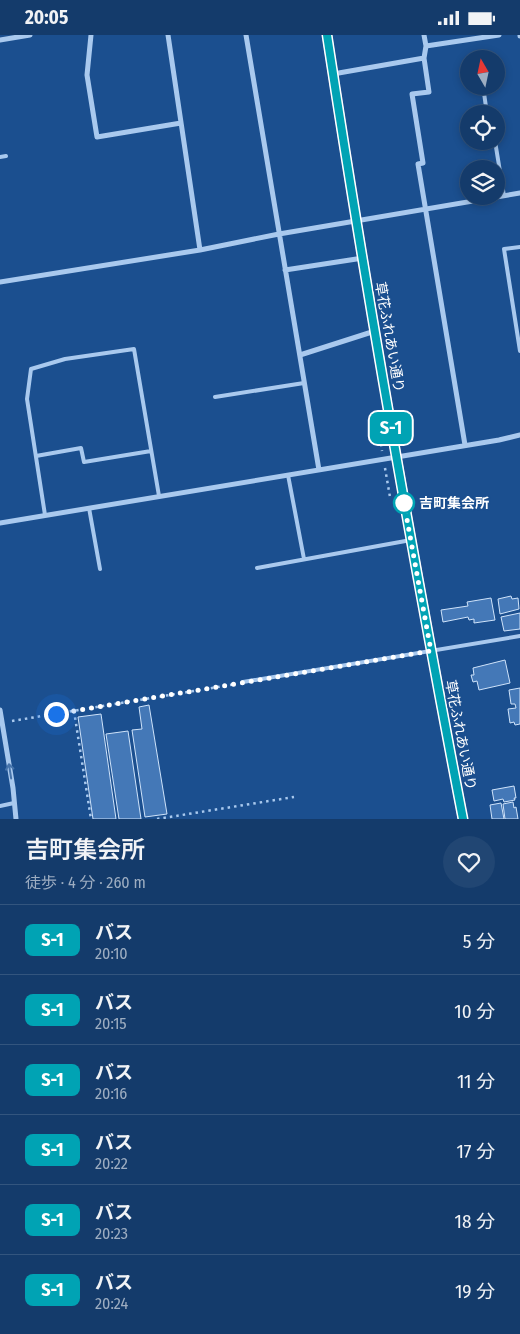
<!DOCTYPE html>
<html lang="ja">
<meta charset="utf-8">
<style>
body{margin:0;font-family:"Fira Sans Condensed","Noto Sans JP",sans-serif;background:#214673;color:#f1f3f6;height:100vh;display:flex;flex-direction:column;font-size:19px;white-space:nowrap}
*{box-sizing:border-box;margin:0}
p{font-size:16px;color:#9dadc1}
.icon{flex:none;width:28px;height:28px;fill:none;stroke:currentColor;stroke-width:2;stroke-linecap:round;stroke-linejoin:round}
.map{position:relative;height:784px;overflow:hidden}
.side{display:flex;flex-direction:column;background:#143b6b;flex:1}
.side>*{flex:none}
.badge{padding:0 10px;border-radius:8px;font-size:18px;line-height:32px}
.needle{width:32px;rotate:351deg}
.tools{position:absolute;left:460px;top:15px;display:grid;gap:10px}
.tools a{display:grid;place-items:center;width:45px;height:45px;border-radius:50%;background:#143b6b;box-shadow:0 2px 8px #0003,0 0 0 1px #33557e;font-size:25px}
.you{position:absolute;width:25px;height:25px;margin:-12px;border:4px solid #fff;border-radius:50%;background:#1a73e8;box-shadow:0 0 0 8px #1a73e833}
.map>.badge{position:absolute;translate:-50% -50%;box-shadow:0 0 0 2px #fff}
.round{display:grid;place-items:center;flex:none;width:52px;height:52px;border-radius:26px;background:#214673}
.summary{display:flex;align-items:center;justify-content:space-between;height:85px;padding:0 25px}
h1{font-size:24px;font-weight:600;line-height:38px}
ul{padding:0;list-style:none}
li{display:flex;align-items:center;gap:15px;height:70px;padding:0 25px;border-top:1px solid #33557e}
li div{flex:1}
li b{display:block;font-size:19px}
li em{font-style:normal}
li .badge{min-width:55px;font-weight:700;text-align:center}
.status{display:flex;justify-content:space-between;align-items:center;height:35px;padding:0 25px;background:#143b6b;direction:ltr}
.status svg{height:14px;fill:currentColor}
.map>svg:first-child{display:block}
.building{fill:#4478b7;stroke:#cfe3fa}
.lines{fill:none;stroke-linecap:round;stroke-linejoin:round}
.path{stroke:#a9c9ee;stroke-width:2.5;stroke-dasharray:2.5 4;stroke-linecap:butt}
.lane{stroke:#a9c9ee;stroke-width:4}
.street{stroke:#a9c9ee;stroke-width:5}
.secondary{stroke:#d6e6fa;stroke-width:10}
.oneway{stroke:#4674ac}
.line-casing{stroke:#fff;stroke-width:11}
.line{stroke:#00a3b4;stroke-width:8}
.walk{stroke:#fff;stroke-width:5;stroke-dasharray:0 9}
.stop-dot{fill:#fff;stroke:#00a3b4;stroke-width:2.5}
.labels{text-anchor:middle;stroke-width:4;stroke-linejoin:round;paint-order:stroke}
.street-label{font-size:14px;fill:#fff;stroke:#1b4f8f}
.stop-label{font-size:14px;font-weight:bold;fill:#fff;stroke:#1b4f8f;text-anchor:start}
</style>
<div class="status"><b>20:05</b><svg viewBox="0 0 49 12"><path d="M0 12V9h3v3zM5 12V6h3v6zM10 12V3h3v9zM15 12V0h3v12zM26 1h20v11H26zM47 4h2v5h-2z"/></svg></div>
<div class="map">
<svg width="520" height="784" viewBox="0 0 520 784">
<rect width="100%" height="100%" fill="#1b4f8f"/>
<path class="building" d="M511 561 512 564 518 563 519 574 500 579 498 564Z
M491 563 495 585 474 588V584L469 585 468 582 443 587 441 575 468 571 467 567Z
M520 578V594L504 596 501 582Z
M505 625 510 648 479 655 477 646 473 647 471 640H474L473 633Z
M520 653V689L515 690 514 687 510 688 508 674 516 673 515 669H511L509 655Z
M149 670 167 779 145 782 132 695 142 694 139 672Z
M101 679 116 784H93L78 682Z
M128 696 141 784H119L106 699Z
M514 751 516 763H514L515 765 504 767 503 764 494 766 492 755Z
M513 767 514 773 516 772 518 784H505L503 769Z
M501 768 504 784H492L490 770Z"/>
<g class="lines">
<path class="path" d="M379 396 382 416
M385 433 390 462
M74 676 91 784
M12 686 236 649
M157 784 294 762"/>
<path class="lane" d="M483 51 486 72 490 79
M495 106 504 161
M0 122 6 121
M520 212 504 214 520 316
M215 362 304 348
M36 421 81 413 84 427 151 416
M288 440 304 524
M89 473 100 534
M45 480 27 364 31 334 65 324 134 314 159 461
M257 533 411 505
M243 647 520 601
M0 771 14 768"/>
<path class="street" d="M91 0 87 40 97 102 181 88
M168 0 200 215
M246 0 319 435
M424 0 426 11 424 23 429 57 412 59 423 128 418 129 465 410
M520 0V1
M0 5 30 0
M426 11 499 0
M333 39 424 23
M285 235 363 223
M0 247 200 215 279 199 520 158
M300 320 375 296
M0 488 499 405 520 400
M0 675 13 753 16 784"/>
<path class="secondary" d="M327 0C367 262 413 523 463 784"/>
</g>
<defs><path id="oneway-shaft" d="M-6 0H5M1.5-3L5.5 0L1.5 3" fill="none" stroke-width="1.6" stroke-linecap="round" stroke-linejoin="round" transform="scale(1.25)"/></defs>
<use class="oneway" href="#oneway-shaft" transform="translate(10 736) rotate(-99)"/>
<g class="lines">
<g class="line-casing">
<path id="line" d="M327 0C367 262 413 524 463 784"/>
</g>
<use href="#line" class="line"/>
<path class="walk" d="M56 679 431 616 404 468"/>
</g>
<circle class="stop-dot" cx="404" cy="468" r="10"/>
<g class="labels">
<g class="street-label">
<text transform="translate(390 302) rotate(80)" y="5">草花ふれあい通り</text>
<text transform="translate(461 700) rotate(79)" y="5">草花ふれあい通り</text>
</g>
<g class="stop-label">
<text x="419" y="473">吉町集会所</text>
</g>
</g>
</svg>
<div class="tools">
<a><svg class="needle" viewBox="-14 -14 28 28"><path d="M0-13l5 13h-10z" fill="#e53935"/><path d="M0 13l5-13h-10z" fill="#9dadc1"/></svg></a>
<a><svg class="icon" aria-label="locate" viewBox="0 0 24 24"><circle cx="12" cy="12" r="6"/><path d="M12 2v4M12 18v4M2 12h4M18 12h4"/></svg></a>
<a><svg class="icon" aria-label="layers" viewBox="0 0 24 24"><path d="M12 4l9 5-9 5-9-5zM3 14l9 5 9-5"/></svg></a>
</div>
<div class="you" style="left:56px;top:679px"></div>
<b class="badge" style="left:391px;top:393px;background:#00a3b4;color:#fff">S-1</b>
</div>
<section class="side">
<div class="summary"><div><h1>吉町集会所</h1><p>徒歩 · 4 分 · 260 m</p></div><a class="round"><svg class="icon" aria-label="heart" viewBox="0 0 24 24"><path d="M12 20l-8-8c-3-5 5-10 8-4 3-6 11-1 8 4z"/></svg></a></div>
<ul>
<li><span class="badge" style="background:#00a3b4;color:#fff">S-1</span><div><b>バス</b><p>20:10</p></div><em>5 分</em></li>
<li><span class="badge" style="background:#00a3b4;color:#fff">S-1</span><div><b>バス</b><p>20:15</p></div><em>10 分</em></li>
<li><span class="badge" style="background:#00a3b4;color:#fff">S-1</span><div><b>バス</b><p>20:16</p></div><em>11 分</em></li>
<li><span class="badge" style="background:#00a3b4;color:#fff">S-1</span><div><b>バス</b><p>20:22</p></div><em>17 分</em></li>
<li><span class="badge" style="background:#00a3b4;color:#fff">S-1</span><div><b>バス</b><p>20:23</p></div><em>18 分</em></li>
<li><span class="badge" style="background:#00a3b4;color:#fff">S-1</span><div><b>バス</b><p>20:24</p></div><em>19 分</em></li>
</ul>
</section>
